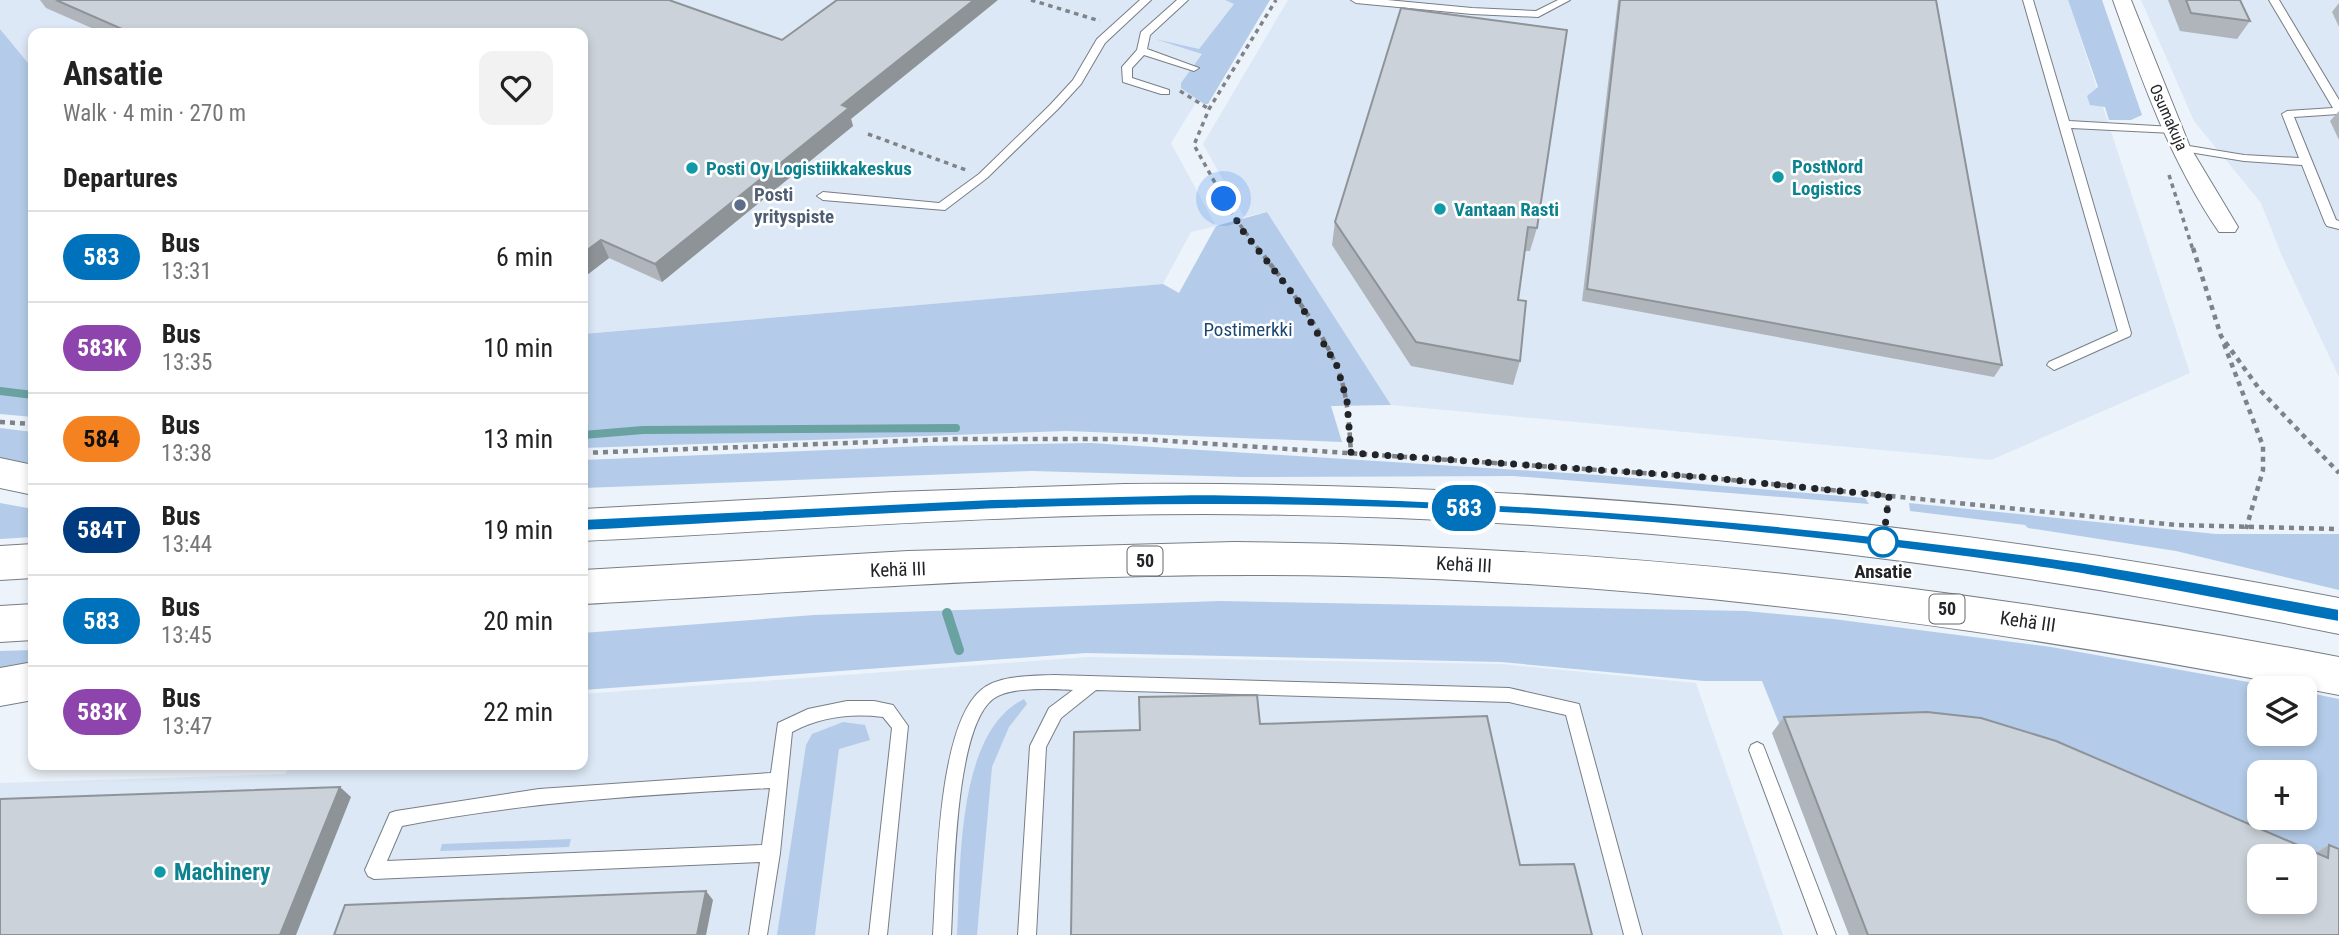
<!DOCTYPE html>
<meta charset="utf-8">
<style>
body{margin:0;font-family:"Roboto Condensed",sans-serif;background:#f2f2f2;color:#222;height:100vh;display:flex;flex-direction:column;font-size:26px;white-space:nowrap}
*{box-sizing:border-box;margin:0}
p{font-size:23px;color:#767676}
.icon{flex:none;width:38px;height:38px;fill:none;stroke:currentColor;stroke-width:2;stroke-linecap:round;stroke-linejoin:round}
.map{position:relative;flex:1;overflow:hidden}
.drawer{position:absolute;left:28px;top:28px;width:560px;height:742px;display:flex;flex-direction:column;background:#fff;border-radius:14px;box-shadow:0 4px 10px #0003}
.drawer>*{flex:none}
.badge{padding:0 14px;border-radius:23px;font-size:24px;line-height:46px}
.controls{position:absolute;left:2247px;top:676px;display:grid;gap:14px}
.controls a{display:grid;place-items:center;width:70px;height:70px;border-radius:14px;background:#fff;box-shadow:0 4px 10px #0003;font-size:35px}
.you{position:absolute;width:35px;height:35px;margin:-18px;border:5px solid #fff;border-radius:50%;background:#1a73e8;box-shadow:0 0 0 10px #1a73e833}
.map>.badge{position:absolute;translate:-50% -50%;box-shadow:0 0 0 4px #fff}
h2{padding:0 35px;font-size:26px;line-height:63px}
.round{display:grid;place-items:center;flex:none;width:74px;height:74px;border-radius:14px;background:#f2f2f2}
.overview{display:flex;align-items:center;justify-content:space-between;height:119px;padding:0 35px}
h1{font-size:33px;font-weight:700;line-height:52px}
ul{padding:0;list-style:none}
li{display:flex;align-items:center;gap:21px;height:91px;padding:0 35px;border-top:2px solid #e0e0e0}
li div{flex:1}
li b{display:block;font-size:26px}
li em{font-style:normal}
li .badge{min-width:77px;font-weight:700;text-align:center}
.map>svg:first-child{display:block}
.built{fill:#dce8f6}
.green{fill:#b4cce9;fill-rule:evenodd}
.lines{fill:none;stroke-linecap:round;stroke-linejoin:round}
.stream-far1{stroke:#6aa2a2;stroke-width:8}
.stream{stroke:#6aa2a2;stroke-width:10}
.lane-casing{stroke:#787e85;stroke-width:2}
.street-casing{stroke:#787e85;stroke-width:2}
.highway-casing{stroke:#787e85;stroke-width:2}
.path-far1{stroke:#7f8388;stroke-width:3.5;stroke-dasharray:4.5 4.5;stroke-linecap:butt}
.path{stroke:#7f8388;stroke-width:4.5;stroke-dasharray:5 5;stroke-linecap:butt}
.lane{fill:#fff;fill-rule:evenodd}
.street{fill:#fff;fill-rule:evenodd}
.highway{fill:#fff;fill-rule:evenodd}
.wall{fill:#afb5bb}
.shaded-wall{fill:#8e9398}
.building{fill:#cbd2d9;stroke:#8e9398;stroke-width:2;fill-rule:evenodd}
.line{fill:#0072bc;stroke:#fff;stroke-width:2}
.walk{stroke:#222427;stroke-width:7;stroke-dasharray:0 12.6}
.culture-dot{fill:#0f9aa8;stroke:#fff;stroke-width:2.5}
.service-dot{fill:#5c6f8a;stroke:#fff;stroke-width:2.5}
.stop-dot{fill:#fff;stroke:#0072bc;stroke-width:3.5}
.labels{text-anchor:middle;stroke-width:5;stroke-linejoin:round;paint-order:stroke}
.far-street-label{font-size:16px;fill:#222427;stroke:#fff}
.shield{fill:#fff;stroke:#646668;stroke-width:2}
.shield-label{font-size:18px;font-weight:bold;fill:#222427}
.culture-label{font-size:19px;font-weight:bold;fill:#0d838f;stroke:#fff;text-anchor:start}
.service-label{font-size:19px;font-weight:bold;fill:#4e5e75;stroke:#fff;text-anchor:start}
.park-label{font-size:19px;fill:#1b4672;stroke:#fff}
.street-label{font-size:19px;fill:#222427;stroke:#fff}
.stop-label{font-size:19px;font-weight:bold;fill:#222427;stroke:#fff}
.near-culture-label{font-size:23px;font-weight:bold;fill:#0d838f;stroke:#fff;text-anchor:start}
</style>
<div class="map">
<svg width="2339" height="935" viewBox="0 0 2339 935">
<rect width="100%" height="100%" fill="#ecf3fa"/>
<path class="built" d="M0 0H1258V2L1171 143 1216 226 1191 232 1163 284 583 334V33H33V69L0 29Z
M1288 0H2068L2190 373 1991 460 1391 405 1267 212 1244 217 1203 144Z
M2141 0H2339V377L2282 256 2261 203 2194 121Z
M1088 657 1501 664 1696 683 1783 935H0V783L285 774 290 765H583V694Z"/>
<path class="green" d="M1225 0H1270L1208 104H1204L1181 88V83L1202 54 1155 39 1199 49 1234 4Z
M2068 0H2102L2142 115 2131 120H2109L2105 107 2090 105 2087 96 2098 87Z
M0 29 33 69V417L0 414Z
M1267 212 1391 405 1331 406 1342 442 1067 431 583 448V334L1163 284 1179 293 1216 226Z
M0 428 33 432V468L0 458Z
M1091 443 1598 475 1865 498 1869 504 1513 476 1242 477 1032 471 583 488V460L924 446Z
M0 503 33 509V537L0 539Z
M1909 503 2216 534H2339V590L2176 551 2028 528 2025 525 1910 511Z
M1220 601 1746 611 1833 619 2051 647 2282 688H2259V733H2305V692L2339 699V869L2305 856 1780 726 1762 681H1704L1501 662 1086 653 583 690V633L814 615ZM2259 772H2305V817H2259Z
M33 650V661L0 672V651Z
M1024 699 1027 704 1009 727 992 767 977 935H957C961 870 955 733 1024 699Z
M843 722 865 725 870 740 839 749 815 935H777L806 745 812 734Z
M571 839 569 847 440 851 442 844Z"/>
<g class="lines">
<path class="stream-far1" d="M0 391 33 395
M583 435 643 430 956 428"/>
<path class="stream" d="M947 613 959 650"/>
<g class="lane-casing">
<path id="lane" d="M1140 0H1151L1105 43 1081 84 1058 109 987 178 945 210 823 200 817 196 823 192 939 203 979 174 1050 105 1073 80 1097 39Z
M1177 0H1188L1150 35 1147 49 1199 68 1194 71 1144 55 1132 68V78L1169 90V94H1161L1123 82 1122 67 1137 50 1141 32Z
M1351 0H1387L1472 8 1536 11 1558 0H1570L1538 17 1472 14 1356 3Z
M2023 0H2033L2069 121 2173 127 2178 130 2173 133 2071 128 2131 333 2130 336 2054 370 2047 365 2049 362 2118 331Z
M2269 0H2279L2339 100V114L2294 117 2336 220 2339 221V229L2327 226 2325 223 2302 165 2244 161 2183 151 2177 148 2183 145 2244 155 2299 158 2282 114 2287 111 2333 108Z
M1054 675 1509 688 1579 704 1642 935H1624L1566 715 1509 702 1096 690 1061 718 1046 747 1036 935H1018L1030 746 1049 708 1073 690C1052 689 1010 686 993 699 954 729 954 885 951 935H933C937 878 937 727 981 690 998 675 1031 676 1054 675Z
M847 701H874L893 705 908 726 887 935H869L892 728 883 717C851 713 820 717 792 732L780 853 767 935H749L760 862 374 879 368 876 365 870 390 813 396 811 539 789 771 773 778 723 808 709ZM770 788 762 845 387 861 402 826C523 802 646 795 770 788Z
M1757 742 1763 745 1765 750 1836 935H1818L1749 750 1751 745Z"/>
</g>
<g class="street-casing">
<path id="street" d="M2113 0H2131L2190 147 2238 227 2235 232H2219C2170 160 2142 81 2113 0Z"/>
</g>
<g class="highway-casing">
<path id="highway" d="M0 458 33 465V495L0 488Z
M1125 484C1533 481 1939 520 2339 598V634C1965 558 1585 515 1203 514 996 514 789 531 583 541V509L893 492Z
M1234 542C1606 545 1973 587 2339 657V695C2012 630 1680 584 1345 576 1090 570 837 590 583 604V570L908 551Z
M33 544V578L0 580V546Z
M33 604V640L0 642V606Z
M33 662V700L0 706V668Z"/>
</g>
<path class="path-far1" d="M1031 0 1100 21
M1180 91 1209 109
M868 134 966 170
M2169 175 2193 250
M1259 250 1234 217 1194 145 1209 109 1276 0"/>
<path class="path" d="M1258 248C1286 285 1319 324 1337 367 1348 394 1349 424 1351 453
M2193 248 2221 336 2260 390 2339 473
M2224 344 2263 446V470L2246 529
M0 422 33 424
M583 453 953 439H1140L1702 477 2176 525 2339 529
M1887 510 1889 496"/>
<use href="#lane" class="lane"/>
<use href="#street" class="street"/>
<use href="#highway" class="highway"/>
</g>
<path class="wall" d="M40 0H669L851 119 853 126 662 282 609 258 583 278V33H103L46 8Z
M1618 0H1936L2002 365 1994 377 1582 301Z
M2168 0H2240L2250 21 2237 39 2180 31Z
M2339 3V27L2332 12Z
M1401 8 1537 228 1530 251H1525L1518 300 1520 361 1513 385 1411 366 1332 245 1335 222Z
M2339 111V140L2330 121Z
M1784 717 2316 853 2329 845 2339 935H1849L1772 733Z"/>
<path class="shaded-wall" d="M974 0H998L851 119 853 126 662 282 655 264 842 105Z
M601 240 609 258 583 278V253Z
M340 787 351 797 296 935H280Z
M706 891 713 900 706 935H697Z"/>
<path class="building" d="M56 0H669L782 40 837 0H974L842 105 849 108 655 264 601 240 583 253V33H131Z
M1620 0H1936L2002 365 1587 289Z
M2186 0H2240L2250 21 2191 13Z
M1401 8 1567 30 1537 228 1528 227 1518 300 1526 301 1520 361 1416 342 1335 222Z
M1257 695 1260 724 1487 716 1520 865 1574 864 1592 935H1071L1074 732 1140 730 1139 697Z
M1927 712 1981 718 2056 741 2328 858 2329 845 2339 849V935H1868L1784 717ZM2259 856H2305V901H2259Z
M340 787 280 935H0V799Z
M706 891 697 935H334L345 905Z"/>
<path class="line" d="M1202 494C1486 499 1769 519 2050 558 2147 571 2243 592 2339 609V622C2243 605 2147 584 2051 569 1772 528 1486 504 1203 505 996 505 789 520 583 531L576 525 583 519 992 499Z"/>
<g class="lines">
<path class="walk" d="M1224 199 1243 231 1297 299 1337 366 1347 401 1351 453 1702 477 1889 496 1883 542"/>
</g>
<g class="culture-dot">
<circle cx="692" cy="168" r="7"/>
<circle cx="1778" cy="177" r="7"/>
<circle cx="1440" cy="209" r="7"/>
<circle cx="160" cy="872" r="7"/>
</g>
<circle class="service-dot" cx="740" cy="205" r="7"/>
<circle class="stop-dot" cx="1883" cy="542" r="14"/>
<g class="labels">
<g class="far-street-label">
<text transform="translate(2169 117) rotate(66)" y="6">Osumakuja</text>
</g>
<g class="shield">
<rect x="1127.5" y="546.5" width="35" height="29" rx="5"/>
<rect x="1929.5" y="594.5" width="35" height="29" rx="5"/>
</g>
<g class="shield-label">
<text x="1145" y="567">50</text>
<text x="1947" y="615">50</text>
</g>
<g class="culture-label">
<text x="1792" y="173">PostNord<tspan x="1792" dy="22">Logistics</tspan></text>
<text x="706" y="175">Posti Oy Logistiikkakeskus</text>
<text x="1454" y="216">Vantaan Rasti</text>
</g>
<g class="service-label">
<text x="754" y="201">Posti<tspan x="754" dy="22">yrityspiste</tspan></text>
</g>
<g class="park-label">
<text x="1248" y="336">Postimerkki</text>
</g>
<g class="street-label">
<text transform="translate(1464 564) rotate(3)" y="7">Kehä III</text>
<text transform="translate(898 569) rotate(-2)" y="7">Kehä III</text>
<text transform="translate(2028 621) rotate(8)" y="7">Kehä III</text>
</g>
<g class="stop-label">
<text x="1883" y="578">Ansatie</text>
</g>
<g class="near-culture-label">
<text x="174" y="880">Machinery</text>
</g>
</g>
</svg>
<div class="controls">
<a><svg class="icon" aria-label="layers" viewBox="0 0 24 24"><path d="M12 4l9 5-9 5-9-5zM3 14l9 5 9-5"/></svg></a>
<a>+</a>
<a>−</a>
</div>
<div class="you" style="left:1224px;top:199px"></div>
<b class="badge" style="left:1464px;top:508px;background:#0072bc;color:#fff">583</b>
<section class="drawer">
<div class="overview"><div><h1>Ansatie</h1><p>Walk · 4 min · 270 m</p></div><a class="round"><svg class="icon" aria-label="heart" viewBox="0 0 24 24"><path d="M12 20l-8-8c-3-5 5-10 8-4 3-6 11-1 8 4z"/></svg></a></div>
<h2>Departures</h2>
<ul>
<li><span class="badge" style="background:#0072bc;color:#fff">583</span><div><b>Bus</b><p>13:31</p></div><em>6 min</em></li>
<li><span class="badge" style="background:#8e44ad;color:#fff">583K</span><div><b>Bus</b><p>13:35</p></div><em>10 min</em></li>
<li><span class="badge" style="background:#f58220;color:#111">584</span><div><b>Bus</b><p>13:38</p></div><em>13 min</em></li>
<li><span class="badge" style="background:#003b80;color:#fff">584T</span><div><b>Bus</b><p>13:44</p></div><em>19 min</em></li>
<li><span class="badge" style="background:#0072bc;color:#fff">583</span><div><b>Bus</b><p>13:45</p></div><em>20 min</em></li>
<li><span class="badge" style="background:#8e44ad;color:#fff">583K</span><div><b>Bus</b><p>13:47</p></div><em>22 min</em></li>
</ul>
</section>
</div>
